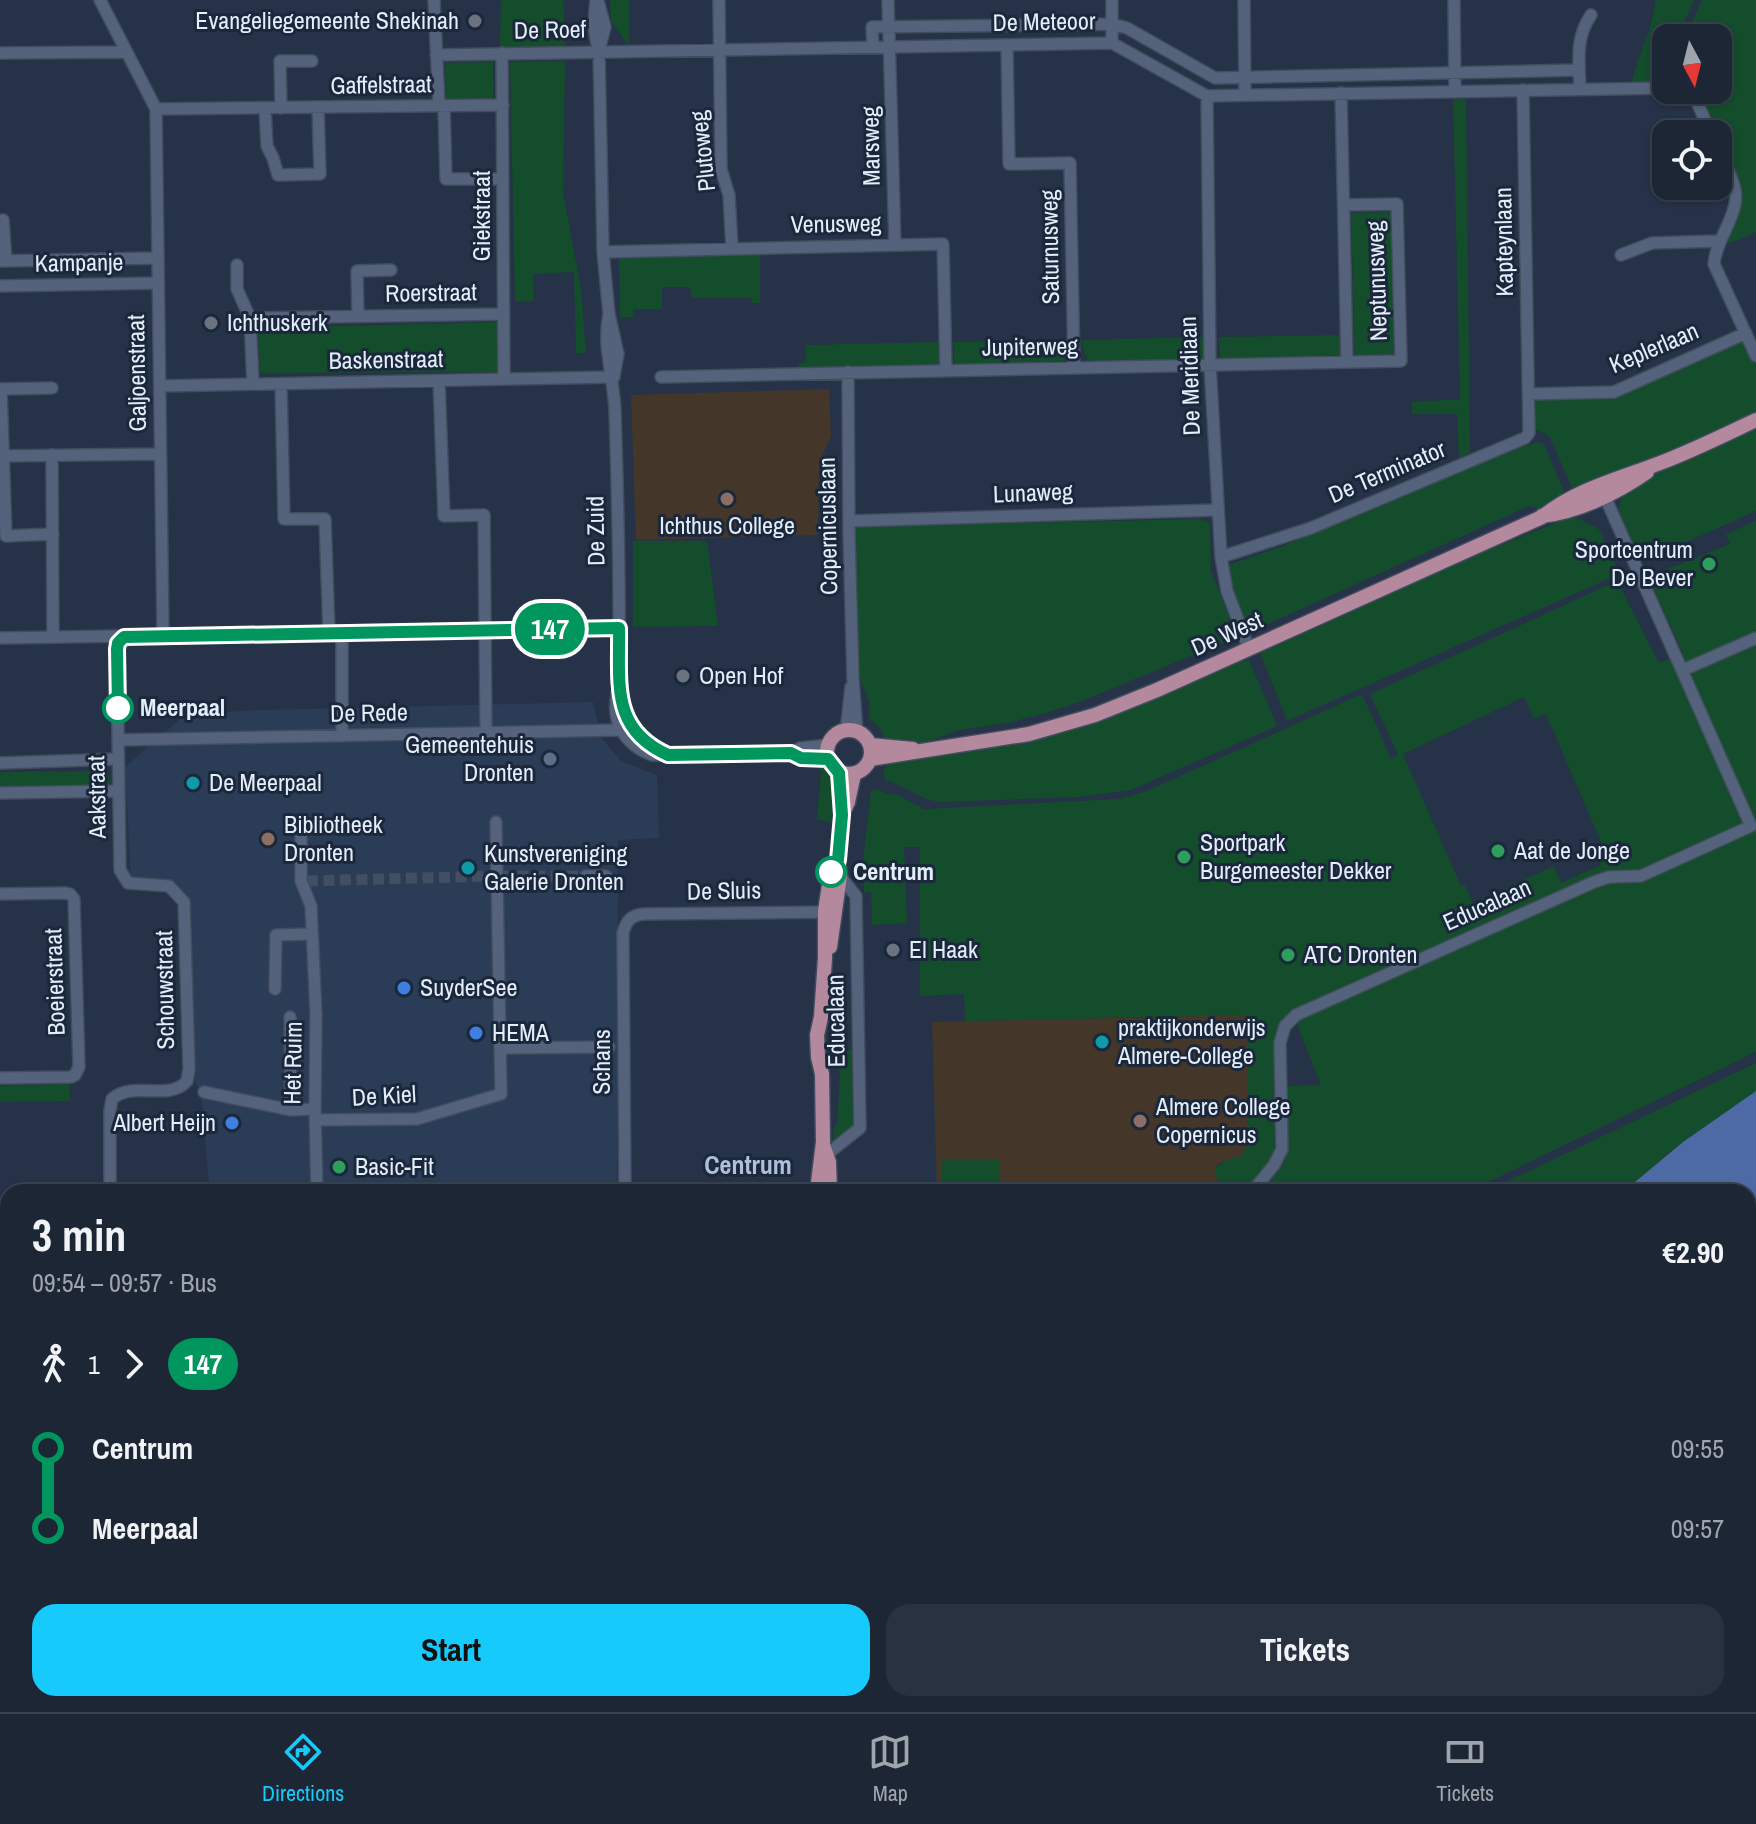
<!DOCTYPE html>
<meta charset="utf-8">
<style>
body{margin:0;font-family:"Archivo Narrow",sans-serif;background:#293241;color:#f1f3f6;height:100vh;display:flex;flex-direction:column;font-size:30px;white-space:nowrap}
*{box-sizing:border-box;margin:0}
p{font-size:26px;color:#a0a5ad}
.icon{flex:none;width:44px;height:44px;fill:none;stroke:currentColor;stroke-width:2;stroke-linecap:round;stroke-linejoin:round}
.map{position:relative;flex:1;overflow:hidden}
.panel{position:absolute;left:0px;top:1184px;width:1756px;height:528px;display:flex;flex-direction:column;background:#1c2635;border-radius:24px 24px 0 0;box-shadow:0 2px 6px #0004,0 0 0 2px #3a4350}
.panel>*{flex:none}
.badge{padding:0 16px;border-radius:26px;font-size:28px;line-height:52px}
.needle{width:52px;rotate:173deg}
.fabs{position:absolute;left:1652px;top:24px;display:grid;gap:16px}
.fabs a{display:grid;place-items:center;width:80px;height:80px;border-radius:16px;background:#1c2635;box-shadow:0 2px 6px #0004,0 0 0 2px #3a4350;font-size:40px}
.map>.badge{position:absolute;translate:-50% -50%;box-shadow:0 0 0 4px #fff}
.legs{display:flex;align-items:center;gap:12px;height:88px;padding:0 32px;font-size:26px}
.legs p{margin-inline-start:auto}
.headline{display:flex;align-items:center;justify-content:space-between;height:136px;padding:0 32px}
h1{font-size:44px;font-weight:700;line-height:60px}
.primary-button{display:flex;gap:16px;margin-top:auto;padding:16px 32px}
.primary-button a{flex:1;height:92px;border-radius:24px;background:#16cafb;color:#111;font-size:32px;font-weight:700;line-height:92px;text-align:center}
.primary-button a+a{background:#293241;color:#f1f3f6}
ul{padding:0 32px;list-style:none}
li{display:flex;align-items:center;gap:28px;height:80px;font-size:30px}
li i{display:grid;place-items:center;width:12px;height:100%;margin:0 10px;background:currentColor}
li i::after{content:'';width:20px;height:20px;margin:-10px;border:6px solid;border-radius:50%;background:#1c2635}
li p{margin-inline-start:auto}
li:first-child i{background:linear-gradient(#0000 50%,currentColor 0)}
li:last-child i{background:linear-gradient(currentColor 50%,#0000 0)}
.tabs{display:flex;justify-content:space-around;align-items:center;height:112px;border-top:2px solid #3a4350;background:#1c2635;font-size:22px;color:#a0a5ad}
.tabs a{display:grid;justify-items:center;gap:4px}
.tabs .selected{color:#16cafb}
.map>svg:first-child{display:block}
.built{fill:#2b3c57}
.education{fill:#443729}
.green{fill:#144d2b;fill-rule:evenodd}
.water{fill:#4e6aa4}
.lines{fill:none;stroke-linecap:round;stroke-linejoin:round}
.minor-tunnel{stroke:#424e62;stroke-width:11;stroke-dasharray:11 5.5;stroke-linecap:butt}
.minor-casing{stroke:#414d5e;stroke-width:14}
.major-casing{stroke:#414d5e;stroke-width:17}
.minor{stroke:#54637b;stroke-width:11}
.major{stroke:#b4889d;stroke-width:14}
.line-1-casing{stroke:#fff;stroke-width:18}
.line-1{stroke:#00965e;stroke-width:12}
.worship-dot{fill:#6b7280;stroke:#1b283c;stroke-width:3}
.education-dot{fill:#8d6e63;stroke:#1b283c;stroke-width:3}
.leisure-dot{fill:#2e9e5b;stroke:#1b283c;stroke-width:3}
.stop-1-dot{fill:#fff;stroke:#00965e;stroke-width:4}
.service-dot{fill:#5c6f8a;stroke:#1b283c;stroke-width:3}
.culture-dot{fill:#0f9aa8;stroke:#1b283c;stroke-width:3}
.shop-dot{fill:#3f7fe0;stroke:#1b283c;stroke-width:3}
.labels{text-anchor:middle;stroke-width:6;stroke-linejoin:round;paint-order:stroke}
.poi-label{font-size:24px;fill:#e4edfa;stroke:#1b283c;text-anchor:start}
.street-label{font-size:24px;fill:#e4edfa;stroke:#1b283c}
.stop-label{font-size:24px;font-weight:bold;fill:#e4edfa;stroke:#1b283c;text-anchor:start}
.neighbourhood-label{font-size:26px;font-weight:bold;fill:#afbfda;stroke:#1b283c}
</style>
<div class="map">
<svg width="1756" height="1712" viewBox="0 0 1756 1712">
<rect width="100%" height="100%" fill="#253247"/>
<path class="built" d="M593 702 601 737 621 761 657 775 659 838 618 840 617 1192H214L209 1182 201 1095 193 1076 189 901 173 883 131 878 125 767 186 714 259 710Z"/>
<path class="education" d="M829 389 831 436 819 463 818 535 636 540 631 395Z
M1247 1015V1146L1241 1156 1218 1164 1215 1169 1219 1185 1214 1192H937L932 1022Z"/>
<path class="green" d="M501 0H563L566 47H500Z
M610 0H629V46L611 22Z
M1655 0H1694L1677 38H1666V61L1662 84 1631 85C1637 57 1654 28 1655 0Z
M1702 0H1756V232L1731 243 1725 241 1739 210 1742 192 1697 90H1718V38H1685Z
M565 61 563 193 581 289 586 353H576L574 272 533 274 534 301 515 302 510 62Z
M493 62V100L446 102 445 63Z
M1453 99H1466L1470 453 1459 458 1457 414H1412V402L1460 399Z
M1393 212 1395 360H1355L1351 213Z
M760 254V303H752L751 298H692L690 287H662V309H633V317H620L619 257Z
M498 322 499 372 260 373 258 328Z
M1341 335 1342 361 1220 363 1219 337Z
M1207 337V362L1094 364 1085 356 1081 340Z
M1068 340 1067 357 1062 364 954 365V342Z
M1744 341 1756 365V412L1715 432 1573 491 1550 437 1534 428 1535 399 1636 387Z
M941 342V365L799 368V363L806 362 805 345Z
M1756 426V511L1644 561C1637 549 1616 518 1619 505 1625 477 1728 438 1756 426Z
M1537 442 1544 444 1565 494 1539 509 1529 506 1250 632 1236 598 1228 565 1283 546 1525 443 1527 446Z
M1573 516 1599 529 1617 568 1615 576 1287 721 1260 653 1484 552Z
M1199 519 1210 522 1211 571 1237 637 1082 701 1046 713 1007 723 959 730 921 744 888 743 878 726 869 719V701L859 677 856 527Z
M1756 521V1052L1468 1192H1261L1280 1170 1285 1159 1288 1086 1321 1085 1301 1035 1294 1011 1289 1013 1282 1025 1274 1153 1269 1167 1247 1192H1227L1219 1185 1215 1169 1224 1161 1241 1156 1247 1146V1015L965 1021 964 994 920 996V847H904L907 923 872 925 871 892 864 893 863 861 871 791 876 789 890 795 894 793 924 809 1119 799 1147 791 1360 695 1364 698 1391 758 1398 755 1370 694 1617 581 1659 663 1683 653 1648 577 1730 544 1726 534ZM1524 697 1534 719 1546 714 1602 844 1593 849 1601 865 1561 883 1554 866 1473 903 1465 885 1461 886 1403 754Z
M633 541H707L718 626 633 627Z
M1249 660 1277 726 1131 790 1079 797 942 802C920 801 906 785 885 780L883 772 887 762C967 751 1046 738 1122 712 1161 698 1198 679 1236 663Z
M816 763C842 775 831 800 832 823L817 819 821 772Z
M97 771 108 772 111 785 0 787V772Z
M833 1049 853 1050 855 1121 853 1128 832 1147 834 1125H837L840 1074Z
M1756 1063V1091L1683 1142 1623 1192H1485Z
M69 1084 70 1101 0 1102V1086Z
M1000 1159V1190L942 1192V1160Z
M1756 1305V1376L1748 1387V1313Z
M0 1698 8 1699V1704L69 1705V1712L0 1707Z
M1463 1704H1522L1520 1712H1459Z"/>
<path class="water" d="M1756 1091V1305L1748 1313V1192H1623L1683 1142Z
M917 1704H1463L1459 1712H1004Z"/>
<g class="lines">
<path class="minor-tunnel" d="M501 876H586
M307 881 493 876"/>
<g class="minor-casing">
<path id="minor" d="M100 0 156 109 163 635
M434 0 439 106
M596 0C594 18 593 33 599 51L603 252 609 314 618 354 614 376
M719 0 721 169 729 195 732 248
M888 0 895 245
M1244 0 1245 95
M1454 0 1455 91
M598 1 605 27 599 50
M1112 43V0
M1007 45 1009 164 1070 163 1074 368
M873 47 872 27 1112 24 1127 28 1215 78 1579 70
M0 53 125 52
M502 53 504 379
M436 55 1112 43 1207 96 1666 88
M1580 89C1579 62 1575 38 1591 15
M1687 90 1693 93 1711 134
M1341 93 1347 362
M1207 96 1210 365 1221 557 1227 591 1249 649
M444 106 446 179H503
M281 108 280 61H312
M156 109 503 105
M265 109 267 146 273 158 278 175 320 174 318 107
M1718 150C1725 165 1739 186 1735 204 1731 225 1716 242 1714 264L1756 356
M3 220 6 261
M603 252 943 244 946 371
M1621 255 1652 243 1719 241
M0 261 158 258
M237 265V289L250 318
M0 286 158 283
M609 314C602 346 614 379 615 411 618 502 620 593 619 684 625 722 632 739 668 755
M358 316 357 271 391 270
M848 372 849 534 853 679 857 732
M661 377 1401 361 1397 204 1344 205
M439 381 444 516 484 515 486 734
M253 384 250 318 504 314
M281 384 284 519H325L329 632
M160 386 614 377
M0 389 52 388
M1 389 6 536 53 534
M1529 394 1614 392 1746 333
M52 455 53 637
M0 456 160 454
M849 521 1218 510
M1221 557 1311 528 1525 438 1529 433 1523 90
M342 632V736
M0 638 619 628
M1683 670 1756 638
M617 694C611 722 625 745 652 755L791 753 800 748 828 745
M846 731 851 687
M118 740 621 730
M791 753 801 758 828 759
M0 763 118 759
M0 793 119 791
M301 828V881L311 906 316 1015 315 1109 317 1192
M586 876H606
M0 894 65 893 70 894 74 899 79 1067 75 1075 71 1077 0 1078
M275 989 276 935 312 934
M290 1017 291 1110
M500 1048 609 1047
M204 1092 291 1110 315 1109
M315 1120 417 1119 501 1094 496 822
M826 1155 860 1128 856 896 840 876
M110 1192V1111L112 1099C133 1080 169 1102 187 1081L189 1069 184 902 169 886 128 883 120 870 117 663 118 643 124 637
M625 1192 623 933C626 921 631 915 644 914L833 912
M1252 1192 1274 1165 1282 1149 1280 1043 1285 1026 1296 1015 1594 882 1609 877 1641 876 1751 826 1602 490
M0 1239 8 1240
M0 1356H8
M1748 1402 1756 1391
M1748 1430 1756 1436
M1748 1586 1756 1575
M0 1587H8
M1748 1660 1756 1666
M1743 1704 1754 1712
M79 1712 80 1704
M1575 1712 1578 1704"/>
</g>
<g class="major-casing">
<path id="major" d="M1542 516C1578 512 1617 493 1647 472
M827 752a22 22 0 1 1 44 0a22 22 0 1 1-44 0Z
M870 745 913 749
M870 759 1029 734 1095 715 1157 690 1542 517C1577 489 1619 479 1660 463 1692 451 1724 435 1756 420
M842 815 848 802 854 774
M830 947 840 876 838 860 842 815 839 773
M823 1145 829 1162 830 1192
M817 1191 823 1142 822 1074 818 1057 817 1035 821 1017 825 958V911L831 872 838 860
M0 1692H8
M110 1704 160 1712
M260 1704 267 1712
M187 1712 231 1711
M518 1712C535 1711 552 1709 569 1708 601 1708 634 1712 665 1704"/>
</g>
<use href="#minor" class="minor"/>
<use href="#major" class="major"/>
</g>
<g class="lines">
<g class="line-1-casing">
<path id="line-1" d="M118 708 117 649 118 643 124 637 619 628C620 683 610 729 668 755L791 753 801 758 828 759 839 773 842 815 838 860 831 872"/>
</g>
<use href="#line-1" class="line-1"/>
</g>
<g class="worship-dot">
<circle cx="475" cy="21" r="8"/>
<circle cx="211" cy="323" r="8"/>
<circle cx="683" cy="676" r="8"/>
<circle cx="893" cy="950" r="8"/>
</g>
<g class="education-dot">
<circle cx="727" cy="499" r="8"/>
<circle cx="268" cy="839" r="8"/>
<circle cx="1140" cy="1121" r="8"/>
</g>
<g class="leisure-dot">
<circle cx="1709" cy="564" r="8"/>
<circle cx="1498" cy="851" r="8"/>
<circle cx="1184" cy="857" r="8"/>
<circle cx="1288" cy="955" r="8"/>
<circle cx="339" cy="1167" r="8"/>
</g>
<g class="stop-1-dot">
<circle cx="118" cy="708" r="14"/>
<circle cx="831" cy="872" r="14"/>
</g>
<circle class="service-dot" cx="550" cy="759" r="8"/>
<g class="culture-dot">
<circle cx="193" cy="783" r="8"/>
<circle cx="468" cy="868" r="8"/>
<circle cx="1102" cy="1042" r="8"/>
</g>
<g class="shop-dot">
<circle cx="404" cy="988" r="8"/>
<circle cx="476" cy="1033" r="8"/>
<circle cx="232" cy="1123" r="8"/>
</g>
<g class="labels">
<g class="poi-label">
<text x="459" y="29" text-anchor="end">Evangeliegemeente Shekinah</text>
<text x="227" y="331">Ichthuskerk</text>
<text x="727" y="534" text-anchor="middle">Ichthus College</text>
<text x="1693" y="558" text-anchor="end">Sportcentrum<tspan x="1693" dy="28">De Bever</tspan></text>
<text x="699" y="684">Open Hof</text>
<text x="534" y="753" text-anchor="end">Gemeentehuis<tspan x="534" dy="28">Dronten</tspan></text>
<text x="209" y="791">De Meerpaal</text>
<text x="284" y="833">Bibliotheek<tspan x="284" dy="28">Dronten</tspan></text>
<text x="1200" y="851">Sportpark<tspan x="1200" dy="28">Burgemeester Dekker</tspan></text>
<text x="1514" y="859">Aat de Jonge</text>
<text x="484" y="862">Kunstvereniging<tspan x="484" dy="28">Galerie Dronten</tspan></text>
<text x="909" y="958">El Haak</text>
<text x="1304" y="963">ATC Dronten</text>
<text x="420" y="996">SuyderSee</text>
<text x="1118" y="1036">praktijkonderwijs<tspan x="1118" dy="28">Almere-College</tspan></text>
<text x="492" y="1041">HEMA</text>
<text x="1156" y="1115">Almere College<tspan x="1156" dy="28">Copernicus</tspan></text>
<text x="216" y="1131" text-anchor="end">Albert Heijn</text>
<text x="355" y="1175">Basic-Fit</text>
</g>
<g class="street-label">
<text transform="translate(1044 22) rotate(-1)" y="8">De Meteoor</text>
<text transform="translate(550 30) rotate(-1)" y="8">De Roef</text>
<text transform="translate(381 85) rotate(-1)" y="8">Gaffelstraat</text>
<text transform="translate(871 146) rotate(-91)" y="8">Marsweg</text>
<text transform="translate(703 151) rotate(-96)" y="8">Plutoweg</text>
<text transform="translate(482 216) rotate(-90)" y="8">Giekstraat</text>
<text transform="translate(836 224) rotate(-1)" y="8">Venusweg</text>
<text transform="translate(1504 242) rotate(-91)" y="8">Kapteynlaan</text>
<text transform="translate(1050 247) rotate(-91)" y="8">Saturnusweg</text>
<text transform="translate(79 263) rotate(-1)" y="8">Kampanje</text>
<text transform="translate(1377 281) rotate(-92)" y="8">Neptunusweg</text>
<text transform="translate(431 293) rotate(-1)" y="8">Roerstraat</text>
<text transform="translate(1030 347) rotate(-1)" y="8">Jupiterweg</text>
<text transform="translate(1654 348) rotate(-23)" y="8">Keplerlaan</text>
<text transform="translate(386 360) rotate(-1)" y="8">Baskenstraat</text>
<text transform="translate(137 373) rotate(-91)" y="8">Galjoenstraat</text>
<text transform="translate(1190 376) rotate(-92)" y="8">De Meridiaan</text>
<text transform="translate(1387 472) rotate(-23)" y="8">De Terminator</text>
<text transform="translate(1033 493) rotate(-2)" y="8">Lunaweg</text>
<text transform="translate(828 526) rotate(-91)" y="8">Copernicuslaan</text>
<text transform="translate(596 531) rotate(-91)" y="8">De Zuid</text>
<text transform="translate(1227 634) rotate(-24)" y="8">De West</text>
<text transform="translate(369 713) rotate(-1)" y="8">De Rede</text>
<text transform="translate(97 797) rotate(-91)" y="8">Aakstraat</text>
<text transform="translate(724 891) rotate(-1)" y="8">De Sluis</text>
<text transform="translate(1487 905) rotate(-24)" y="8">Educalaan</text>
<text transform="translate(55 982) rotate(-92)" y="8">Boeierstraat</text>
<text transform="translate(165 990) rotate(-91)" y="8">Schouwstraat</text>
<text transform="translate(836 1021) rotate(-91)" y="8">Educalaan</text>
<text transform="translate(602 1062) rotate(-90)" y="8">Schans</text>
<text transform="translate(293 1063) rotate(-89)" y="8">Het Ruim</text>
<text transform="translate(384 1096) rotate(-3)" y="8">De Kiel</text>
</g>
<g class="stop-label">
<text x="140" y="716">Meerpaal</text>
<text x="853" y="880">Centrum</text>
</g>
<g class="neighbourhood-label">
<text x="748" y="1174">Centrum</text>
</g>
</g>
</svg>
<div class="fabs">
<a><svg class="needle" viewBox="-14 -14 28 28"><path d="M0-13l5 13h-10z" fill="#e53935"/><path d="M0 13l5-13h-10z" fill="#a0a5ad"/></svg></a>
<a><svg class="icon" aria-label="locate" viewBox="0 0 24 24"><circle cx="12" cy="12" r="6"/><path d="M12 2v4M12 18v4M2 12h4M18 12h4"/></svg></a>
</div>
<b class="badge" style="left:550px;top:629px;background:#00965e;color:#fff">147</b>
<section class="panel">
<div class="headline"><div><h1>3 min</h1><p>09:54 – 09:57 · Bus</p></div><b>€2.90</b></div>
<div class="legs"><svg class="icon" aria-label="walk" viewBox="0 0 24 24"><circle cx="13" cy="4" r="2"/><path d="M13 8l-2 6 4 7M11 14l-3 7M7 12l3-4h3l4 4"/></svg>1<svg class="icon" aria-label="forward" viewBox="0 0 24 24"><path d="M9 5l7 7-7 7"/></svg><b class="badge" style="background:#00965e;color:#fff">147</b></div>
<ul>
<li><i style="color:#00965e"></i><b>Centrum</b><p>09:55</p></li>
<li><i style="color:#00965e"></i><b>Meerpaal</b><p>09:57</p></li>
</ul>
<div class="primary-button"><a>Start</a><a>Tickets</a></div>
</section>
</div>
<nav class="tabs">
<a class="selected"><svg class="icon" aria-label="directions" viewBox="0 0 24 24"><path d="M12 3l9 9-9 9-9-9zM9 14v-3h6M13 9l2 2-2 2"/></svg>Directions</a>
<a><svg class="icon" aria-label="map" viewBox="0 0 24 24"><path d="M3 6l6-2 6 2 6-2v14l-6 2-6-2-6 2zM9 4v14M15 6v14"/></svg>Map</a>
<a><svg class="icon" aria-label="tickets" viewBox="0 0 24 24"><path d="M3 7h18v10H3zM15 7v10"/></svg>Tickets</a>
</nav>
